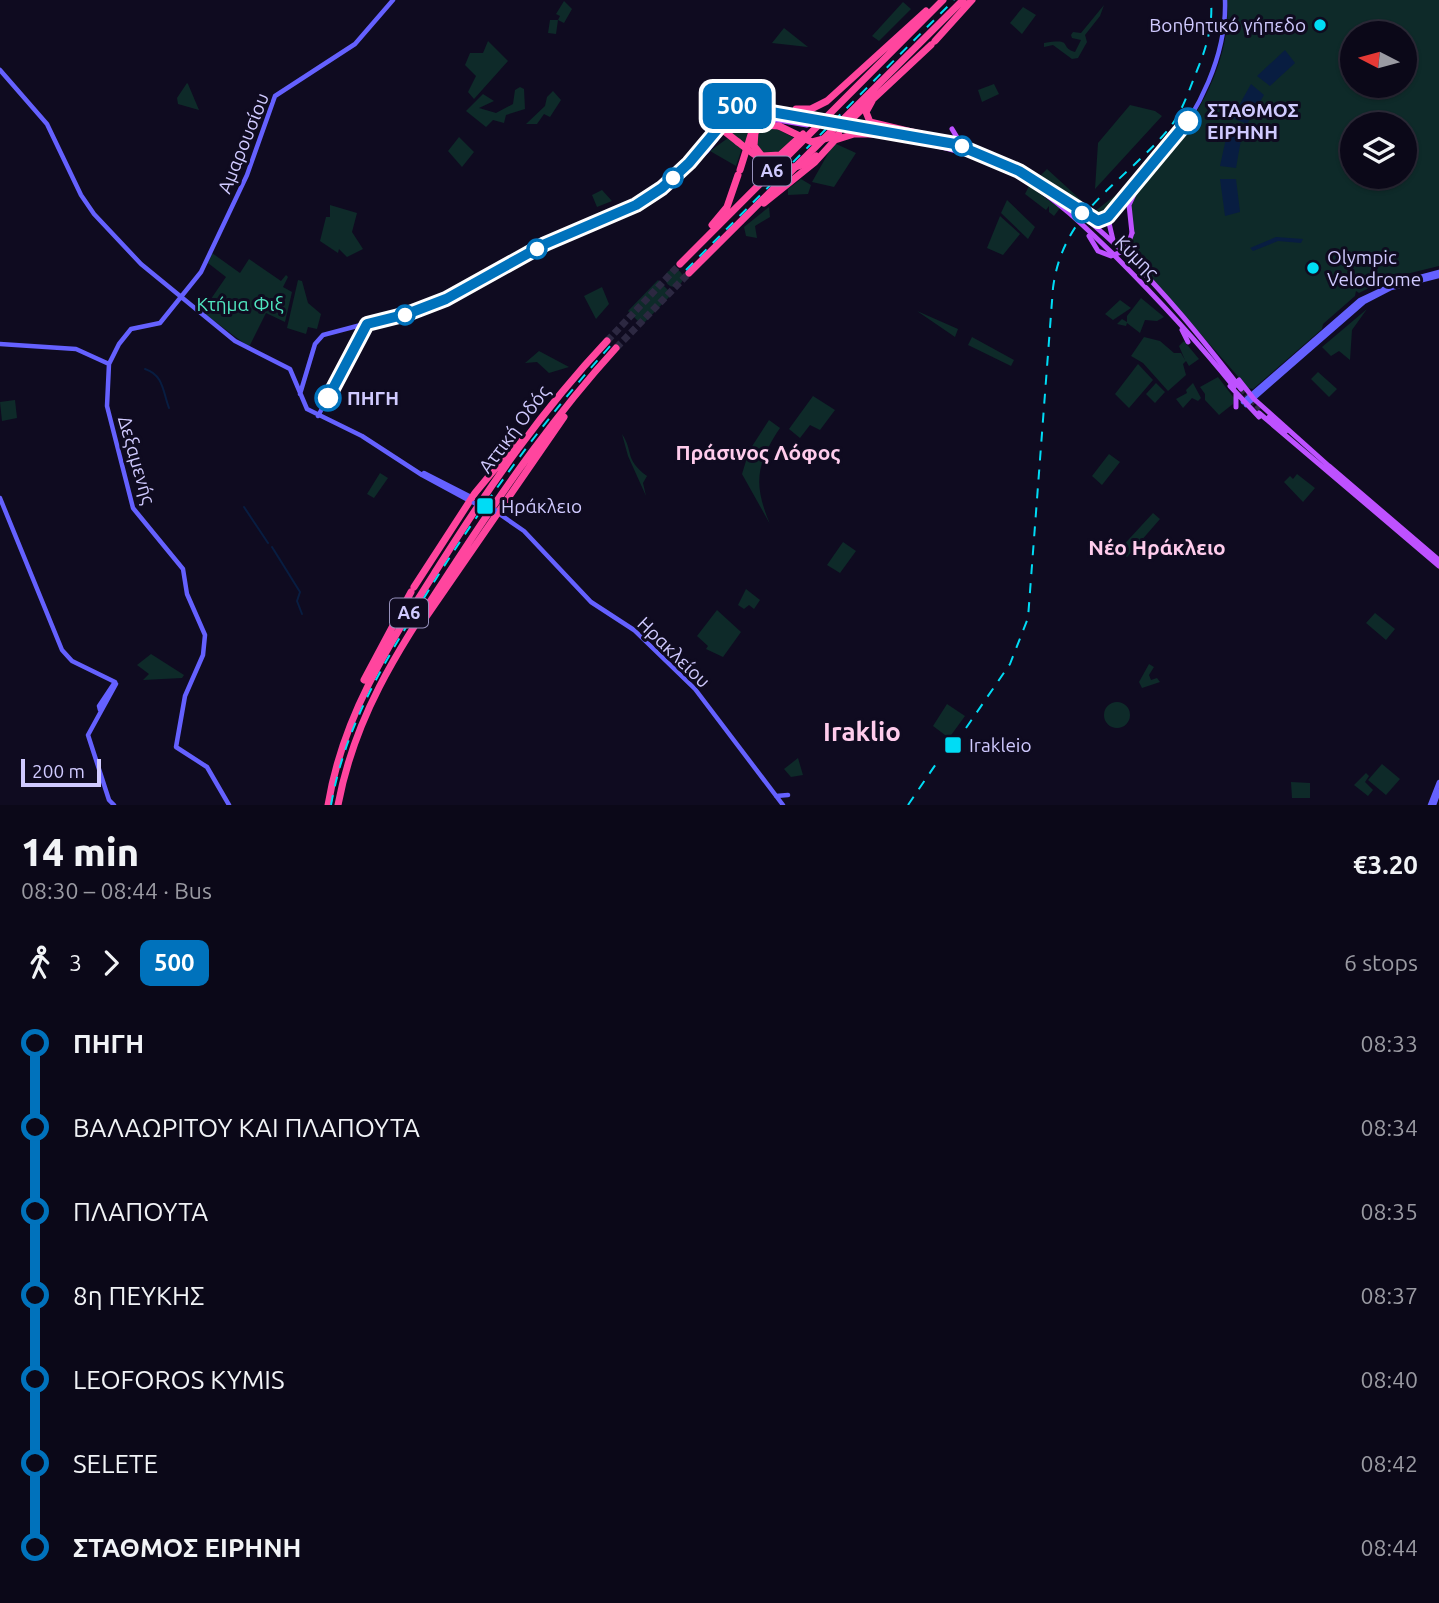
<!DOCTYPE html>
<meta charset="utf-8">
<style>
body{margin:0;font-family:Ubuntu,sans-serif;background:#191625;color:#f1f3f6;height:100vh;display:flex;flex-direction:column;font-size:26px;white-space:nowrap}
*{box-sizing:border-box;margin:0}
p{font-size:23px;color:#9a9aa2}
.icon{flex:none;width:38px;height:38px;fill:none;stroke:currentColor;stroke-width:2;stroke-linecap:round;stroke-linejoin:round}
.map{position:relative;height:805px;overflow:hidden}
.details{display:flex;flex-direction:column;background:#0b0818;flex:1}
.details>*{flex:none}
.badge{padding:0 14px;border-radius:10px;font-size:24px;line-height:46px}
.needle{width:46px;rotate:276deg}
.fabs{position:absolute;left:1340px;top:21px;display:grid;gap:14px}
.fabs a{display:grid;place-items:center;width:77px;height:77px;border-radius:50%;background:#0b0818;box-shadow:0 2px 5px #0004,0 0 0 2px #2b2937;font-size:35px}
.scale{position:absolute;left:21px;bottom:18px;width:80px;box-sizing:border-box;padding-left:7px;border:4px solid #d0caff;border-top:0;font-size:19px;line-height:24px;white-space:nowrap;color:#d0caff;-webkit-text-stroke:5px #0f0b20;paint-order:stroke}
.map>.badge{position:absolute;translate:-50% -50%;box-shadow:0 0 0 4px #fff}
.legs{display:flex;align-items:center;gap:10px;height:77px;padding:0 21px;font-size:23px}
.legs p{margin-inline-start:auto}
.overview{display:flex;align-items:center;justify-content:space-between;height:119px;padding:0 21px}
h1{font-size:38px;font-weight:800;line-height:52px}
ul{padding:0 21px;list-style:none}
li{display:flex;align-items:center;gap:24px;height:84px;font-size:26px}
li i{display:grid;place-items:center;width:10px;height:100%;margin:0 9px;background:currentColor}
li i::after{content:'';width:18px;height:18px;margin:-9px;border:5px solid;border-radius:50%;background:#0b0818}
li p{margin-inline-start:auto}
li:first-child i{background:linear-gradient(#0000 50%,currentColor 0)}
li:last-child i{background:linear-gradient(currentColor 50%,#0000 0)}
.map>svg:first-child{display:block}
.green{fill:#0e2a29;fill-rule:evenodd}
.water{fill:#081d41}
.lines{fill:none;stroke-linecap:round;stroke-linejoin:round}
.stream{stroke:#081d41;stroke-width:2}
.primary-tunnel{stroke:#2c2841;stroke-width:5;stroke-dasharray:5 2.5;stroke-linecap:butt}
.highway-tunnel{stroke:#2c2841;stroke-width:7;stroke-dasharray:7 3.5;stroke-linecap:butt}
.secondary{stroke:#6561ff;stroke-width:4.5}
.primary{stroke:#be51ff;stroke-width:5}
.highway{stroke:#ff459e;stroke-width:7}
.rail{stroke:#00dcf5;stroke-width:2;stroke-dasharray:10 9;stroke-linecap:butt}
.secondary-bridge{stroke:#6561ff;stroke-width:4.5}
.primary-bridge{stroke:#be51ff;stroke-width:5}
.highway-bridge{stroke:#ff459e;stroke-width:7}
.line-1-casing{stroke:#fff;stroke-width:16}
.line-1{stroke:#0072bc;stroke-width:10}
.poi-dot{fill:#00dcf5;stroke:#0f0b20;stroke-width:2.5}
.stop-1-dot{fill:#fff;stroke:#0072bc;stroke-width:3.5}
.labels{text-anchor:middle;stroke-width:6;stroke-linejoin:round;paint-order:stroke}
.shield{fill:#0f0b20;stroke:#9691bc;stroke-width:2}
.shield-label{font-size:18px;font-weight:bold;fill:#d0caff}
.poi-label{font-size:19px;fill:#d0caff;stroke:#0f0b20;text-anchor:start}
.stop-label{font-size:19px;font-weight:bold;fill:#d0caff;stroke:#0f0b20;text-anchor:start}
.street-label{font-size:19px;fill:#d0caff;stroke:#0f0b20}
.park-label{font-size:19px;fill:#50e5bf;stroke:#0f0b20}
.neighbourhood-label{font-size:21px;font-weight:bold;fill:#ffccec;stroke:#0f0b20}
.district-label{font-size:26px;font-weight:bold;fill:#ffccec;stroke:#0f0b20}
</style>
<div class="map">
<svg width="1439" height="805" viewBox="0 0 1439 805">
<rect width="100%" height="100%" fill="#0f0b20"/>
<path class="green" d="M1227 0H1439V266L1394 277V274H1389V278L1359 293 1356 291 1355 296 1323 324 1322 329 1253 389 1248 388 1128 251C1137 235 1126 221 1131 205 1136 183 1154 168 1168 152 1202 112 1232 54 1227 0ZM1353 33H1405V86H1353ZM1353 124H1405V177H1353Z
M564 1 572 9 564 23 558 20 556 34 548 33 550 20H558L560 16 556 14Z
M903 2 911 9 879 41 872 36Z
M1104 5 1100 16 1085 35 1087 42 1078 58 1072 59 1053 45 1044 47V43C1075 38 1058 47 1075 52L1081 40 1072 38 1071 35 1073 32 1081 33Z
M1023 7 1036 15 1022 34 1010 23Z
M784 28 808 47 772 43Z
M488 41 508 61 474 99 468 92 476 76 465 65 470 53H483Z
M187 83 188 84 199 110 178 104 177 98Z
M994 84 999 94 982 102 978 90Z
M520 87 524 89 525 109 506 115 504 123 493 120 486 127 466 111 483 94 494 101 479 108 496 113 513 104 515 90Z
M553 91 561 100 550 117 544 114 537 124H526L545 106 547 97Z
M1130 105 1155 111 1162 116 1095 189 1098 143Z
M738 115 756 119 744 145 727 130Z
M765 127 775 128 794 138 783 150 766 156 754 143 756 136Z
M459 137 474 152 462 167 448 151Z
M728 138 742 148 736 166 710 151Z
M834 143 856 153 834 187 812 182Z
M1047 169 1082 201 1079 206 1038 178Z
M801 179 811 185 808 194 788 195V189Z
M1135 180 1108 215 1101 218 1090 215Z
M1029 186 1060 208 1054 216 1049 212V206L1046 210 1025 194Z
M602 190 612 201 597 207 592 195Z
M1007 200 1035 227 1028 239 1001 213Z
M330 205 357 213 352 232 363 249 347 257 339 249 338 253 320 241 326 217H330Z
M769 207 770 217 755 226 757 238 746 236 744 227Z
M1000 216 1020 234 1003 255 987 248Z
M212 253 240 273 249 259 281 281 286 275 288 277 283 287 292 292 285 322 266 313 249 347 202 312 226 277 208 263Z
M665 278a9 9 0 1 1 18 0a9 9 0 1 1-18 0Z
M298 280 302 281 308 303 321 314 317 329 308 327 306 334 287 328Z
M658 280 672 294 642 325 628 311Z
M602 287 609 304 596 319 584 296Z
M1141 298 1164 317 1157 321 1145 320 1140 333 1127 323 1126 326 1117 324 1122 319 1127 322V316Z
M1120 300 1131 308 1113 320 1105 314Z
M1367 309 1352 330 1350 360 1339 351 1331 356 1322 347Z
M917 311 958 329 955 337Z
M972 337 1014 360 1011 366 968 345Z
M1144 337 1160 341 1174 353H1181L1185 360 1179 346 1184 341 1199 359 1189 366 1186 361 1183 364 1186 375 1168 391 1143 363 1131 356Z
M539 351 569 367 549 373 537 362 525 363Z
M1138 364 1153 380 1129 408 1115 394Z
M1318 372 1337 389 1329 397 1311 379Z
M1218 377 1234 398 1233 404 1219 415 1205 400V394L1200 387Z
M1156 383 1165 392 1155 403 1146 394Z
M1193 383 1201 398 1198 401 1192 398 1183 408 1176 399 1187 393 1186 390Z
M813 396 835 410 820 430 810 425 800 438 789 429Z
M15 400 17 418 2 421 0 402Z
M769 420 780 428C756 464 753 484 770 524L742 474 749 451Z
M622 434C634 452 624 459 647 476L643 483 646 496 628 456Z
M1109 454 1120 462 1102 485 1092 476Z
M380 473 388 478 374 498 367 494Z
M1297 474 1315 488 1303 502 1284 482 1290 476 1293 479Z
M1153 513 1160 519 1127 557 1118 551Z
M843 542 856 551 840 573 827 565Z
M746 589 760 600 754 609 749 605 744 609 738 605Z
M717 610 741 632 723 657 706 649 708 646 697 636Z
M1375 613 1395 629 1386 640 1366 623Z
M151 654 184 675 182 678 143 680 149 674 137 665Z
M1149 664 1154 667 1149 675 1151 680 1157 678 1160 682 1142 688 1139 682Z
M1104 715a13 13 0 1 1 26 0a13 13 0 1 1-26 0Z
M947 704 965 716 949 738 933 726Z
M798 758 803 775 791 777 784 769Z
M1382 764 1400 779 1386 795 1368 780Z
M1366 773 1369 776 1365 782 1373 790 1368 796 1354 785Z
M1291 782 1310 783V798H1292Z"/>
<path class="water" d="M1285 50 1295 63 1270 86 1257 76Z
M1251 84 1264 95 1247 124 1232 118Z
M1228 129 1242 134 1236 168 1220 166Z
M1220 179H1236L1240 212 1225 216Z
M1276 237 1303 239 1301 243 1278 241 1253 251 1250 248Z
M1354 253 1356 263 1336 266 1335 256Z"/>
<g class="lines">
<path class="stream" d="M145 369C164 375 163 393 169 408
M244 507 268 543
M272 547 300 592 297 601 302 614"/>
<path class="primary-tunnel" d="M1241 389 1261 411"/>
<path class="highway-tunnel" d="M607 341 680 264
M616 348 689 273"/>
<path class="secondary" d="M0 70 47 124 81 195 94 214 141 264 235 341 290 369 307 409 362 436 422 475 470 501
M680 171 712 139 736 107
M1121 202C1133 184 1150 170 1164 153 1199 113 1227 54 1225 0
M584 226 634 205
M475 282 563 235
M0 344 76 349 109 364
M300 394 315 344 323 335 429 307 575 233 628 212 663 190 707 151 739 110
M1243 402 1360 300 1394 284 1439 272
M1246 405 1364 302 1391 288 1439 276
M318 416 367 325
M424 473 473 498
M0 498 62 650 72 661 115 682 99 706 100 710
M498 513 524 531 591 602 634 630 695 689 783 805
M776 796 788 795
M114 805 109 800 88 735 116 684
M229 805 207 767 176 747 185 696 203 655 205 635 187 594 183 569 133 508 107 406 109 364 119 344 131 329 160 323 201 272 247 175 275 96 355 44 393 0
M1430 805 1439 782
M1434 805 1439 791"/>
<path class="primary" d="M737 105 807 119
M735 109 759 117
M952 129 961 144
M877 130 909 134
M872 134C926 142 978 152 1025 180 1059 201 1087 229 1115 256 1157 298 1197 341 1234 387
M959 145C1080 187 1165 291 1241 389
M1088 216 1101 221 1110 215
M1132 233 1129 205 1143 175
M1113 240 1109 223 1121 202
M1182 330 1188 342
M1239 380 1254 399 1330 467
M1230 386 1259 417
M1236 394V407
M1259 413 1439 566
M1269 417 1286 431
M1329 466 1439 560"/>
<path class="highway" d="M935 41 972 0
M872 101 866 112 870 122 962 144
M796 109H811L827 101 926 11
M779 126 764 125 755 132 754 146 762 156 780 155 803 134
M847 128 878 130
M840 130 931 45
M724 131 738 142
M849 134H873
M740 170 754 125 767 117
M764 203 815 162 835 140 854 134
M712 225 727 207 738 175
M680 264 943 0
M689 273 963 0
M414 587 475 493 518 441
M426 617 564 417
M364 680 411 592
M328 805C343 714 390 643 439 566 489 487 542 410 607 341
M338 805C356 709 404 642 456 562 505 487 556 414 616 348"/>
<path class="rail" d="M686 270 954 0
M966 728 1010 664 1028 618 1053 288C1063 211 1121 185 1167 131 1181 115 1188 93 1196 73 1206 49 1213 27 1211 0
M331 805C345 725 385 661 427 593 482 505 542 422 611 345
M908 805 938 761"/>
<path class="secondary-bridge" d="M477 500 495 510
M474 503 494 512"/>
<path class="primary-bridge" d="M759 117 807 125
M807 119 819 120
M1089 236 1098 251 1111 256 1126 250 1132 233"/>
<path class="highway-bridge" d="M806 122 847 128
M779 126 812 142 839 135
M738 142C762 161 787 181 816 156"/>
</g>
<g class="lines">
<g class="line-1-casing">
<path id="line-1" d="M328 398 367 324 407 314 446 299 545 244 636 205 662 188 689 163 737 106 955 144 1019 171 1098 221 1108 217 1188 121"/>
</g>
<use href="#line-1" class="line-1"/>
</g>
<g class="poi-dot">
<circle cx="1320" cy="25" r="7"/>
<circle cx="1313" cy="268" r="7"/>
<rect x="476" y="497" width="18" height="18" rx="3.5"/>
<rect x="944" y="736" width="18" height="18" rx="3.5"/>
</g>
<g class="stop-1-dot">
<circle cx="1188" cy="121" r="12"/>
<circle cx="962" cy="146" r="9"/>
<circle cx="673" cy="178" r="9"/>
<circle cx="1082" cy="213" r="9"/>
<circle cx="537" cy="249" r="9"/>
<circle cx="405" cy="315" r="9"/>
<circle cx="328" cy="398" r="12"/>
</g>
<g class="labels">
<g class="shield">
<rect x="753" y="156.5" width="38" height="29" rx="5"/>
<rect x="390" y="598.5" width="38" height="29" rx="5"/>
</g>
<g class="shield-label">
<text x="772" y="177">Α6</text>
<text x="409" y="619">Α6</text>
</g>
<g class="poi-label">
<text x="1306" y="32" text-anchor="end">Βοηθητικό γήπεδο</text>
<text x="1327" y="264">Olympic<tspan x="1327" dy="22">Velodrome</tspan></text>
<text x="501" y="513">Ηράκλειο</text>
<text x="969" y="752">Irakleio</text>
</g>
<g class="stop-label">
<text x="1207" y="117">ΣΤΑΘΜΟΣ<tspan x="1207" dy="22">ΕΙΡΗΝΗ</tspan></text>
<text x="347" y="405">ΠΗΓΗ</text>
</g>
<g class="street-label">
<text transform="translate(243 143) rotate(-68)" y="7">Αμαρουσίου</text>
<text transform="translate(1137 257) rotate(45)" y="7">Κύμης</text>
<text transform="translate(514 429) rotate(-53)" y="7">Αττική Οδός</text>
<text transform="translate(137 460) rotate(74)" y="7">Δεξαμενής</text>
<text transform="translate(674 652) rotate(44)" y="7">Ηρακλείου</text>
</g>
<g class="park-label">
<text x="240" y="311">Κτήμα Φιξ</text>
</g>
<g class="neighbourhood-label">
<text x="758" y="460">Πράσινος Λόφος</text>
<text x="1157" y="555">Νέο Ηράκλειο</text>
</g>
<g class="district-label">
<text x="862" y="741">Iraklio</text>
</g>
</g>
</svg>
<div class="fabs">
<a><svg class="needle" viewBox="-14 -14 28 28"><path d="M0-13l5 13h-10z" fill="#e53935"/><path d="M0 13l5-13h-10z" fill="#9a9aa2"/></svg></a>
<a><svg class="icon" aria-label="layers" viewBox="0 0 24 24"><path d="M12 4l9 5-9 5-9-5zM3 14l9 5 9-5"/></svg></a>
</div>
<div class="scale">200 m</div>
<b class="badge" style="left:737px;top:106px;background:#0072bc;color:#fff">500</b>
</div>
<section class="details">
<div class="overview"><div><h1>14 min</h1><p>08:30 – 08:44 · Bus</p></div><b>€3.20</b></div>
<div class="legs"><svg class="icon" aria-label="walk" viewBox="0 0 24 24"><circle cx="13" cy="4" r="2"/><path d="M13 8l-2 6 4 7M11 14l-3 7M7 12l3-4h3l4 4"/></svg>3<svg class="icon" aria-label="forward" viewBox="0 0 24 24"><path d="M9 5l7 7-7 7"/></svg><b class="badge" style="background:#0072bc;color:#fff">500</b><p>6 stops</p></div>
<ul>
<li><i style="color:#0072bc"></i><b>ΠΗΓΗ</b><p>08:33</p></li>
<li><i style="color:#0072bc"></i><span>ΒΑΛΑΩΡΙΤΟΥ ΚΑΙ ΠΛΑΠΟΥΤΑ</span><p>08:34</p></li>
<li><i style="color:#0072bc"></i><span>ΠΛΑΠΟΥΤΑ</span><p>08:35</p></li>
<li><i style="color:#0072bc"></i><span>8η ΠΕΥΚΗΣ</span><p>08:37</p></li>
<li><i style="color:#0072bc"></i><span>LEOFOROS KYMIS</span><p>08:40</p></li>
<li><i style="color:#0072bc"></i><span>SELETE</span><p>08:42</p></li>
<li><i style="color:#0072bc"></i><b>ΣΤΑΘΜΟΣ ΕΙΡΗΝΗ</b><p>08:44</p></li>
</ul>
</section>
